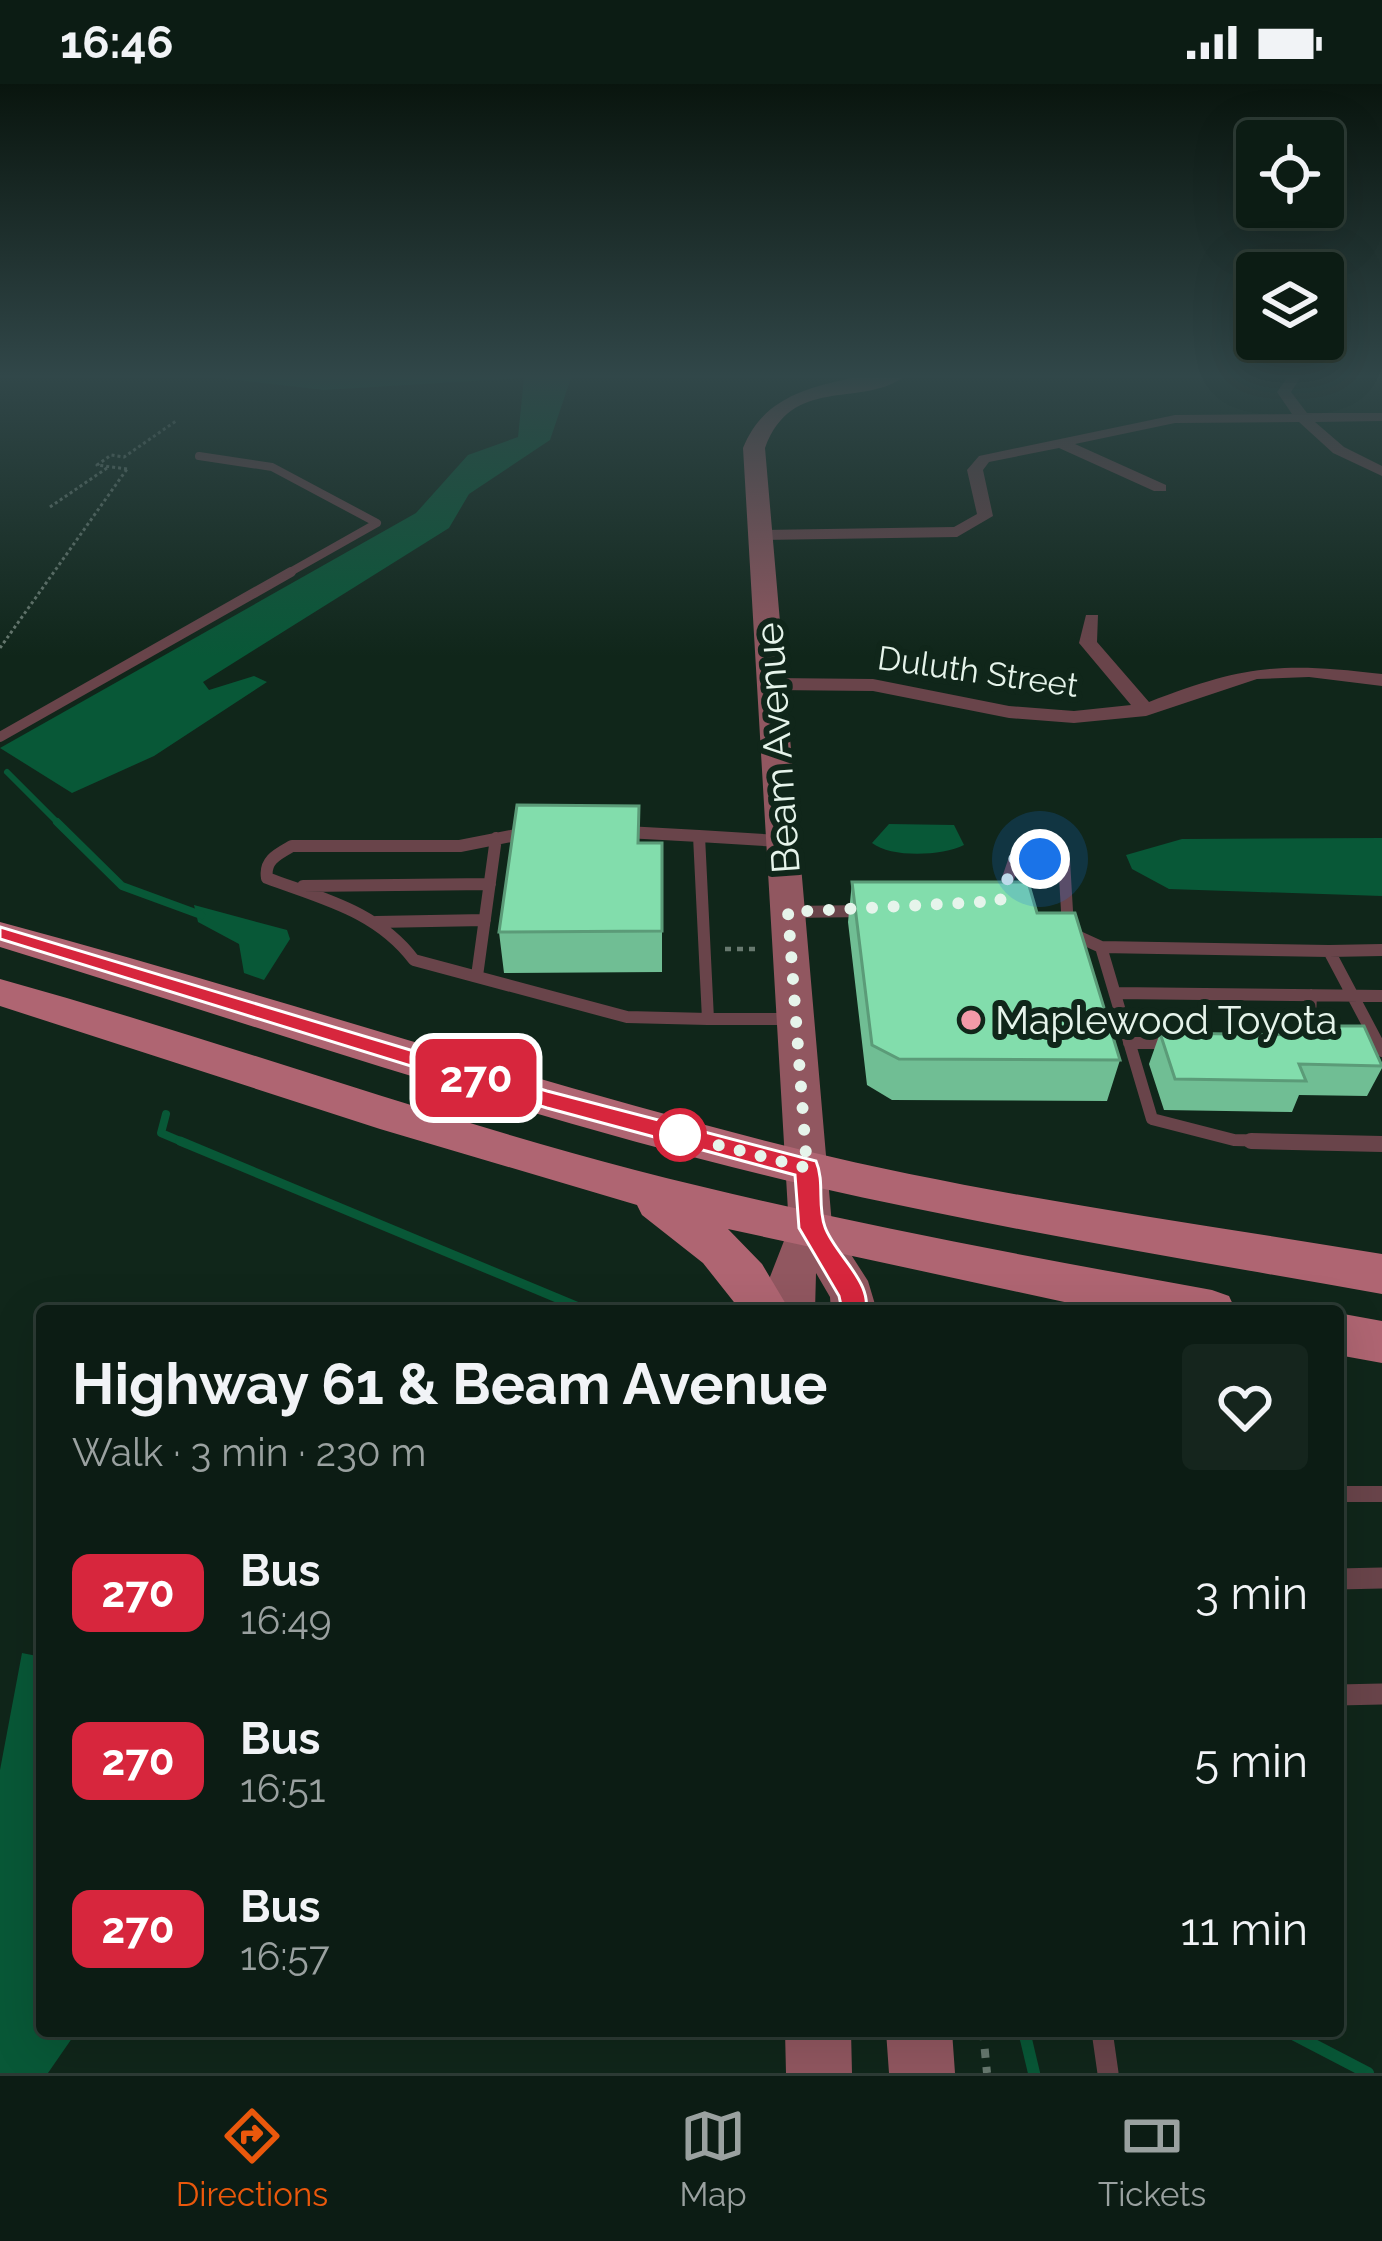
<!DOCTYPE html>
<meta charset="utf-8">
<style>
body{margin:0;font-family:Raleway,sans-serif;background:#15251d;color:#f1f3f6;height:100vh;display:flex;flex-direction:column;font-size:45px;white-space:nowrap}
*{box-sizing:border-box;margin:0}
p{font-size:39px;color:#9aa1a0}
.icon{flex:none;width:66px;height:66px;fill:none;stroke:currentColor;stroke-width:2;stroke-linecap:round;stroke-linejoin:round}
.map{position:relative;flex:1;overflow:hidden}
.details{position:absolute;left:36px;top:1221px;width:1308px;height:732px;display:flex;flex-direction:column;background:#0c1c14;border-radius:12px;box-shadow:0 12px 48px #0002,0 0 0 3px #2c3a34}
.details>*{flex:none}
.badge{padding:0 24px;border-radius:18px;font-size:42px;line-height:78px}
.controls{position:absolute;left:1236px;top:36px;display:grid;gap:24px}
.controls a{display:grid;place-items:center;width:108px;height:108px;border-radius:12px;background:#0c1c14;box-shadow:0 12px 48px #0002,0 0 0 3px #2c3a34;font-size:60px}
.you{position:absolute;width:60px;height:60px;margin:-30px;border:9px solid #fff;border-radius:50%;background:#1a73e8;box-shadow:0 0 0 18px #1a73e833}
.map>.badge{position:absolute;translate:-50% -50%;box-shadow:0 0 0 6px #fff}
.round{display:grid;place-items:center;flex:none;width:126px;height:126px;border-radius:12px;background:#15251d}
.overview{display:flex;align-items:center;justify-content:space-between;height:204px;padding:0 36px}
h1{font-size:57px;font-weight:700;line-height:90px}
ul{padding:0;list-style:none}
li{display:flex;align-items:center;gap:36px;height:168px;padding:0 36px}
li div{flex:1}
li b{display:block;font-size:45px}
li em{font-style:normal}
li .badge{min-width:132px;font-weight:700;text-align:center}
.status{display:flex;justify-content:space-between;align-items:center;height:84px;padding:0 60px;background:#0c1c14;direction:ltr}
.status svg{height:33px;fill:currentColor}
.tabs{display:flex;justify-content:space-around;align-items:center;height:168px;border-top:3px solid #2c3a34;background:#0c1c14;font-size:33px;color:#9aa1a0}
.tabs a{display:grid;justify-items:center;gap:6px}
.tabs .active{color:#ea580c}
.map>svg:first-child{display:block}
.water{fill:#085837}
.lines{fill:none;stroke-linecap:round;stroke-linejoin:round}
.stream-far3{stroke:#085837;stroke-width:6}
.stream-far2{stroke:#085837;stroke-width:8}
.stream-far1{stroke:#085837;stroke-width:9}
.stream{stroke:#085837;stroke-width:12}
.path-far2{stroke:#67796f;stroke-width:3;stroke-dasharray:3 3;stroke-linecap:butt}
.path-far1{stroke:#67796f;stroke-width:4.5;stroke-dasharray:6 6;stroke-linecap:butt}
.path{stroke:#67796f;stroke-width:8;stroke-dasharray:9 9;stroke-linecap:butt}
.lane-far4{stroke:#69444a;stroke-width:8}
.lane-far3{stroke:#69444a;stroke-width:10}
.lane-far2{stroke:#69444a;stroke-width:12}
.lane-far1{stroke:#69444a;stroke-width:16}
.lane{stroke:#69444a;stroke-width:21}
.street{fill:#69444a;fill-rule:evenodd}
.secondary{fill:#915760;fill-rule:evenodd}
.primary{fill:#af6572;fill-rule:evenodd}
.wall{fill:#70be94}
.building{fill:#82ddac;stroke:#5b9b78;stroke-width:3}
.line{fill:#d7263d;stroke:#fff;stroke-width:3}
.walk{stroke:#e6f4eb;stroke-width:12;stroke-dasharray:0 21.6}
.poi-dot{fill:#f39aa8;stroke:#10261a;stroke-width:4.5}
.stop-dot{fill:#fff;stroke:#d7263d;stroke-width:6}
.labels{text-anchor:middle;stroke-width:12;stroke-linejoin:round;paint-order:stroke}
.far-street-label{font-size:33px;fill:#e6f4eb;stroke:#10261a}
.street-label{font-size:39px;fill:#e6f4eb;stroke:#10261a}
.poi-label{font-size:39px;fill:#e6f4eb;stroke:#10261a;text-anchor:start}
</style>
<div class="status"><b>16:46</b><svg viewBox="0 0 49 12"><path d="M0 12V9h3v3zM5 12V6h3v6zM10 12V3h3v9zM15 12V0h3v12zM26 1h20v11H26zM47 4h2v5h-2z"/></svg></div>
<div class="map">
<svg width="1382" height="1989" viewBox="0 0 1382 1989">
<rect width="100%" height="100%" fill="#10261a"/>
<path class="water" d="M220 294H524L324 306Z
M524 294H571L550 356 469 410 449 444 203 598 209 606 254 592 267 598 154 672 72 709 0 664 416 429 468 371 518 353Z
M889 740 954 741 964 761C942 772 891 774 872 759Z
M1382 754V812L1169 805 1132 785 1126 771 1182 755Z
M194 821 287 846 290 855 264 896 244 889 239 860 198 838Z
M22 1569 42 1573V1947H77L48 1989H0V1686Z"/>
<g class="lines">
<path class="stream-far3" d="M7 688 60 741"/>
<path class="stream-far2" d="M57 738 122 802 201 831
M166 1030 161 1049 187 1060"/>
<path class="stream-far1" d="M180 1057 588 1227"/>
<path class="stream" d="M1024 1947 1034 1989
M1287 1947 1368 1989"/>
<path class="path-far2" d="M127 385 97 381 111 371 124 373 176 337
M50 423 107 384
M0 564 127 385"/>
<path class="path-far1" d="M725 865H761"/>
<path class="path" d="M983 1947 987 1989"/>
<path class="lane-far4" d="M199 372 272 383 377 439 285 491"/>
<path class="lane-far3" d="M0 653 291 488"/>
<path class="lane-far2" d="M626 748 699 752
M526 749 460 762H292C278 770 264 776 267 794 323 815 377 827 414 876L627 933 708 935
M779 757 699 752 708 935H795
M303 802 490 800
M1002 812 1015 774 1064 776 1068 844
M788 828 867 827
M376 838 485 836
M1068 848 1101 863 1152 1035 1234 1056 1382 1060
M1101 863 1329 867 1382 967
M1329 867 1382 866
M477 892 496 754
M1115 909 1382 912
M1129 959H1172
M1302 959 1309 956 1311 911"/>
<path class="lane-far1" d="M1251 1057 1382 1060
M1338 1410H1382"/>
<path class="lane" d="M1338 1495 1382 1494
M1338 1611 1382 1610
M1102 1947 1108 1989"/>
<path class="street" d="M1287 294H1300L1291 308 1307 329H1382V337L1315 338 1344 363 1382 382V392L1333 369 1299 338 1175 339 1075 360 1166 401V407H1154L1059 364 989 378 983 386 993 432 957 453 760 456 752 451 760 446 954 443 977 430 967 386 979 372 1175 331 1292 330 1277 308Z
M1086 531H1098L1097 558 1149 618C1244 581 1282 578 1382 590V602L1309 593 1257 595 1146 632 1074 639 1009 634 873 607 774 606 764 600 774 594 873 595 1009 622 1074 627 1131 621 1079 559Z"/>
<path class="secondary" d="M852 294H902C858 324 792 291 765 364L832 1141 868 1197 877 1227H831L830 1213 816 1189 815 1227H769L768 1198 789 1144 743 364C762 316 804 304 852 294Z
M785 1947H851L852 1989H786Z
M886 1947H952L955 1989H889Z"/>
<path class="primary" d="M0 838C269 910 532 999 802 1066 992 1112 1189 1138 1382 1170V1210C1191 1176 1000 1145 811 1102 537 1039 268 945 0 863Z
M0 895C213 954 421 1030 635 1086 825 1135 1019 1171 1212 1206L1229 1212 1236 1227H1106L728 1145 762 1180 790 1227H741L703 1179 642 1131 637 1121 380 1045 0 922Z
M1338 1229 1382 1237V1279L1338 1271Z"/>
</g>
<path class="wall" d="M640 759H662V888L504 889 499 848Z
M852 798 1037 829 1120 976 1107 1017 892 1016 867 1001 848 838Z
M1313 942 1382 979V984L1367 1012 1299 1011 1292 1028 1164 1026 1149 980 1160 949 1309 951Z"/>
<path class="building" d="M517 721 639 722 638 759H662V847L499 848Z
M852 798H1028L1037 829H1075L1120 976 899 975 872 961Z
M1313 942H1364L1382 982 1299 980 1306 997 1175 995 1160 949 1320 951Z"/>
<linearGradient id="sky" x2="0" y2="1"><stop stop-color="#09150e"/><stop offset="0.51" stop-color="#314749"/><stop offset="1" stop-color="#314749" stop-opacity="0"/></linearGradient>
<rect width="1382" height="573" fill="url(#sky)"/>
<path class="line" d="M0 843 547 1007 816 1077C825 1098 817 1122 825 1143 835 1172 879 1202 863 1235H844L839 1212 799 1144 795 1091 547 1024 0 855Z"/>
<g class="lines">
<path class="walk" d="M680 1051 668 1048 807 1084 788 828 1000 817 1015 773 1040 775"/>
</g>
<circle class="poi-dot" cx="971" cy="936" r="12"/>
<circle class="stop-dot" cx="680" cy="1051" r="24"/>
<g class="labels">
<g class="far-street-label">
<text transform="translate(978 587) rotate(8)" y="12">Duluth Street</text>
</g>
<g class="street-label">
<text transform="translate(777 664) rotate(-94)" y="14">Beam Avenue</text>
</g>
<g class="poi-label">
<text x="995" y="950">Maplewood Toyota</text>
</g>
</g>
</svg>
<div class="controls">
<a><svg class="icon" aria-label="locate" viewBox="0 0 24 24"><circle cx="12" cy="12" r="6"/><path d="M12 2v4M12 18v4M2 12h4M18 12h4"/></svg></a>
<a><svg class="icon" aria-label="layers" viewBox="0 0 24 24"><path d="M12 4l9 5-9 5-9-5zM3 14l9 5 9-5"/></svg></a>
</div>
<div class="you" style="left:1040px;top:775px"></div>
<b class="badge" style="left:476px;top:994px;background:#d7263d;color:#fff">270</b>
<section class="details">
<div class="overview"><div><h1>Highway 61 &amp; Beam Avenue</h1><p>Walk · 3 min · 230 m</p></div><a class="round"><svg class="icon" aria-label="heart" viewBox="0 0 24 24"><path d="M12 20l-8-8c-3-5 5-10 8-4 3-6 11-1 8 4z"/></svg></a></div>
<ul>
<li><span class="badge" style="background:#d7263d;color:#fff">270</span><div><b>Bus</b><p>16:49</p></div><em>3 min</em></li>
<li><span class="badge" style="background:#d7263d;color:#fff">270</span><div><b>Bus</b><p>16:51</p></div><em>5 min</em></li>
<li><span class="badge" style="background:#d7263d;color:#fff">270</span><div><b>Bus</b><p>16:57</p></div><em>11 min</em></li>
</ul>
</section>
</div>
<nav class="tabs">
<a class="active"><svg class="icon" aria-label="directions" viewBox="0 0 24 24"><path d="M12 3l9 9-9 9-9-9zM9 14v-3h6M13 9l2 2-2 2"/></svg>Directions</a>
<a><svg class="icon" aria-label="map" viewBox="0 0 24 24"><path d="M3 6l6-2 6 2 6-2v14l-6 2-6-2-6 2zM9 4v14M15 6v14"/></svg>Map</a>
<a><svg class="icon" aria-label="tickets" viewBox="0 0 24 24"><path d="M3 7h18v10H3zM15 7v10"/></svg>Tickets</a>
</nav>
